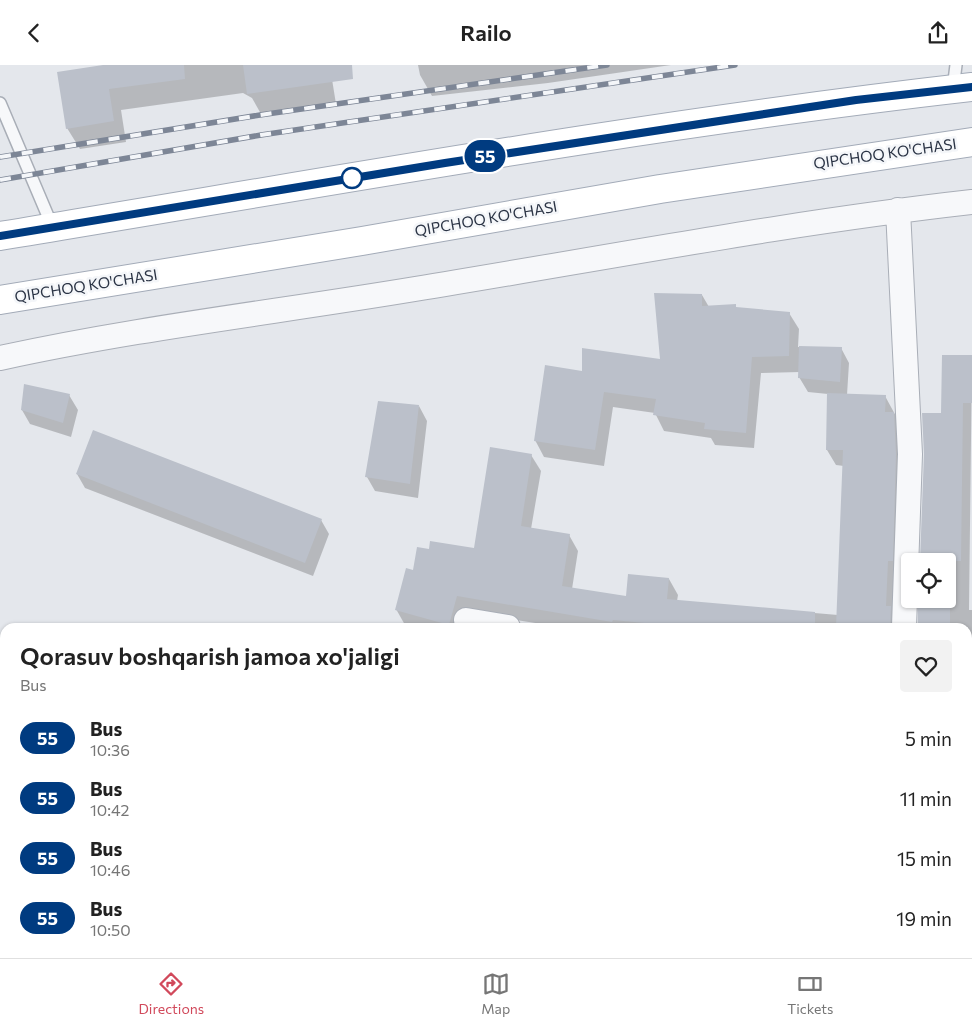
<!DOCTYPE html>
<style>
body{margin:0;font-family:Commissioner,sans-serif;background:#f2f2f2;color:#222;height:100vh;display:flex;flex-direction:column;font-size:19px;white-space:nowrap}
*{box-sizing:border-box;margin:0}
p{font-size:16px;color:#767676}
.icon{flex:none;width:28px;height:28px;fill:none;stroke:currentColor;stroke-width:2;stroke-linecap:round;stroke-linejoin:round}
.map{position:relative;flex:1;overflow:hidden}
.panel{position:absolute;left:0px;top:558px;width:972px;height:336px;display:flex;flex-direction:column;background:#fff;border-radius:15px 15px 0 0;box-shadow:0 1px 4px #0004}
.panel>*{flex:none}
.badge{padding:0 10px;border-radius:16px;font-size:18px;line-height:32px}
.controls{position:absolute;left:901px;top:488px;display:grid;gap:10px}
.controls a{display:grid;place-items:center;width:55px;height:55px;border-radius:5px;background:#fff;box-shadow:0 1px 4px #0004;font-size:25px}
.map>.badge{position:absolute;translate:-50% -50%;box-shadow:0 0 0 2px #fff}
.round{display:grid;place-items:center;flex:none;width:52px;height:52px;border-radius:5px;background:#f2f2f2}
.summary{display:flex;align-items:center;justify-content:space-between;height:85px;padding:0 20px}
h1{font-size:24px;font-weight:600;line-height:38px}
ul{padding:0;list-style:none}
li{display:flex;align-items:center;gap:15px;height:60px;padding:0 20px}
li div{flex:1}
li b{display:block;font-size:19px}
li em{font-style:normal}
li .badge{min-width:55px;font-weight:700;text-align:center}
header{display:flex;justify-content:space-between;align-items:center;height:65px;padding:0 20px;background:#fff;font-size:22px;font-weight:600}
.menu{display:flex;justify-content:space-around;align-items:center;height:70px;border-top:1px solid #e0e0e0;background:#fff;font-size:14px;color:#767676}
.menu a{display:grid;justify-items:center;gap:2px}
.menu .active{color:#d1495b}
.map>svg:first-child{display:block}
.shadow{fill:#0003}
.building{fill:#bbc0ca}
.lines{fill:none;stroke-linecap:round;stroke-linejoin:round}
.lane-casing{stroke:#a9aeb7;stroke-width:14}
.street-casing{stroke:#a9aeb7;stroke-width:26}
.primary-casing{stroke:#a3abb8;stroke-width:30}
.lane{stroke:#f7f8fa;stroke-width:11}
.street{stroke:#f7f8fa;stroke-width:24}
.primary{stroke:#fff;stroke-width:28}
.rail-casing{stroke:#7d8696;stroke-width:5.5}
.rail{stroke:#f4f6f9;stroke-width:4;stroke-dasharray:11;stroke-linecap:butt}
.line-casing{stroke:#fff;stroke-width:11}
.line{stroke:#003b80;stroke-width:8}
.stop-dot{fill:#fff;stroke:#003b80;stroke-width:2.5}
.labels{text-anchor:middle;stroke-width:5;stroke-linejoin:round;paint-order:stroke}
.street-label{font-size:15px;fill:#2b3445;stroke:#f4f6f9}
</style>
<header><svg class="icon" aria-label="back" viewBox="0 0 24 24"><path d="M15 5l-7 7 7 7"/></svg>Railo<svg class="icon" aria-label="share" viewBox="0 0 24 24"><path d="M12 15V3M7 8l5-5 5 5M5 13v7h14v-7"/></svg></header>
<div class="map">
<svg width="972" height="893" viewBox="0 0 972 893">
<rect width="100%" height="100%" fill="#e4e7ec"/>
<path class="shadow" d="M112 0H351L331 8 336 39 261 49 252 33 243 28 121 45 126 77 80 84 67 63Z
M418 0H671L548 18 432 31 420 10Z
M702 230 709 242 735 240 737 244 789 248 799 264 798 282 841 283 849 298 847 330 885 331 903 364 899 562H561L466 547 461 562H413L405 560 396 544 414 507 430 485 475 484 531 390 541 406 531 464 569 470 578 486 572 524 627 533 669 514 678 530 677 536 838 550 844 401 836 400 827 385 828 329 808 327 799 312 800 307 761 308 754 383 715 380 711 373 664 366 655 348 613 342 604 401 544 392 535 375 583 308 661 295Z
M972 291 969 545H972V608H968V562H919L920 534H948V496H921L925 389Z
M69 330 78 345 71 372 30 359 22 345Z
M419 341 427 356 418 433 375 426 367 412Z
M77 409 321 455 329 469 313 511 85 423Z
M968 658H972V723H968Z
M1 817H5V868L4 867Z
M968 868H972V893H442V889H968Z
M163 889H322V893H165Z"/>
<path class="building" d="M103 0H184L185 14 109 24 114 56 66 64 57 7Z
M243 0H352L353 14 247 29Z
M654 228 702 229V241L736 239V242L790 247 789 291 752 292 746 368 704 364 705 358 653 350 656 334 604 327 595 385 534 376 545 300 582 306V283L660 294Z
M799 281 842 282 840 317 798 313Z
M942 290H972V338H963L961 496H920L924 389 922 348H941Z
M24 319 70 329 63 358 21 345Z
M827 328 886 330 885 347H894L896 389 893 496H888L886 541H891L890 562H836L843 385H826Z
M378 336 419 340 410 419 365 412Z
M93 365 322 454 305 498 76 409Z
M490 382 532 389 521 461 570 469 562 521 626 531 628 509 669 513 667 534 815 547V562H686L613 555 612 557 457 531 449 560 395 545 406 503 413 505 417 482 429 484 430 476 474 483Z
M918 542 950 543V562H918Z"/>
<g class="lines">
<g class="lane-casing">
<path id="lane" d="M953 24 956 0
M0 38 53 163
M0 878H5"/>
</g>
<g class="street-casing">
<path id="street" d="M898 145 910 389 904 562
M0 293C137 263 277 247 415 224 600 194 785 158 972 137
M466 555 508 562
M968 616H972"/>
</g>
<g class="primary-casing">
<path id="primary" d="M0 171C323 118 646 59 972 22
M0 235 362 176 660 124 972 77"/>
</g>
<use href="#lane" class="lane"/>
<use href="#street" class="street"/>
<use href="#primary" class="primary"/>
<g class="rail-casing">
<path id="rail" d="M0 92 260 50 607 0
M0 115 261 70 735 0"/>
</g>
<use href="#rail" class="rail"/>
</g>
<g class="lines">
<g class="line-casing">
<path id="line" d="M0 171 445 98 856 35 972 22"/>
</g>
<use href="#line" class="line"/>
</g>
<circle class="stop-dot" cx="352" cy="113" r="10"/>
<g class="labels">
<g class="street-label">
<text transform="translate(885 89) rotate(-8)" y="5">QIPCHOQ KO'CHASI</text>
<text transform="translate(486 154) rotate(-10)" y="5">QIPCHOQ KO'CHASI</text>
<text transform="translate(86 221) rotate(-9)" y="5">QIPCHOQ KO'CHASI</text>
</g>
</g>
</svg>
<div class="controls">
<a><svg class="icon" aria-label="locate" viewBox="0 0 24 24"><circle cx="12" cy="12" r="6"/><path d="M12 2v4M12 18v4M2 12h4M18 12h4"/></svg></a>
</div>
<b class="badge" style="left:485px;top:91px;background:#003b80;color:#fff">55</b>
<section class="panel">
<div class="summary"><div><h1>Qorasuv boshqarish jamoa xo'jaligi</h1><p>Bus</p></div><a class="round"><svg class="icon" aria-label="heart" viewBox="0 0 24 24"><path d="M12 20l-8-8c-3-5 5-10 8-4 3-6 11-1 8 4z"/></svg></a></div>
<ul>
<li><span class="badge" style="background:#003b80;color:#fff">55</span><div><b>Bus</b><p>10:36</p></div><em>5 min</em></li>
<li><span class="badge" style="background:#003b80;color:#fff">55</span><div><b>Bus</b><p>10:42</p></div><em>11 min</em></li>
<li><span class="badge" style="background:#003b80;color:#fff">55</span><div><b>Bus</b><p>10:46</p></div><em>15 min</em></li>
<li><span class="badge" style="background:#003b80;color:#fff">55</span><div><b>Bus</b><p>10:50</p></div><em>19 min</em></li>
</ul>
</section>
</div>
<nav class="menu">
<a class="active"><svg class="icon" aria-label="directions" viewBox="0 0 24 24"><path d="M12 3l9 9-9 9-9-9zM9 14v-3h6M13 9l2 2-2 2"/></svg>Directions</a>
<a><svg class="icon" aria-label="map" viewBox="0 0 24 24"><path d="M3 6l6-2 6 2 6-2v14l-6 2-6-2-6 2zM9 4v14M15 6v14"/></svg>Map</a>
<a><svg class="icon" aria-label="tickets" viewBox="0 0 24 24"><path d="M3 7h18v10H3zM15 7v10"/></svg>Tickets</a>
</nav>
